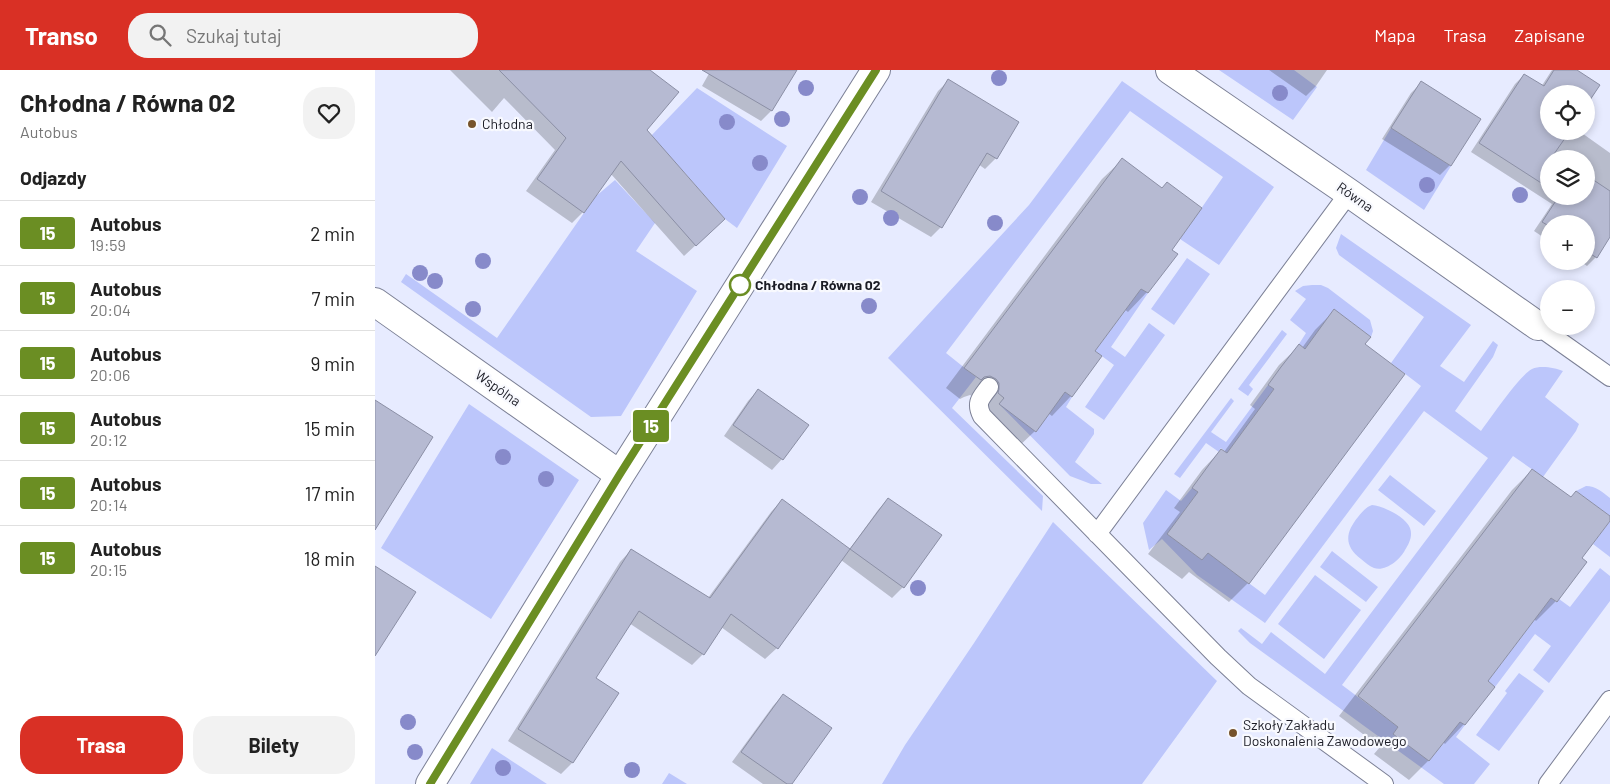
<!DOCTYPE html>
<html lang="pl">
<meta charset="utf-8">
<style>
body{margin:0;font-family:Barlow,sans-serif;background:#f2f2f2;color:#222;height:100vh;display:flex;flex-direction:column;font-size:19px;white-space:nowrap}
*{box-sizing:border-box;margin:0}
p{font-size:16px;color:#767676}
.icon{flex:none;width:28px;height:28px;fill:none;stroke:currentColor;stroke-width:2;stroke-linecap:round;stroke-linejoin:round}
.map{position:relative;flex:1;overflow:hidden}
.side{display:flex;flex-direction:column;background:#fff;width:375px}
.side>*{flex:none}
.badge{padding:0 10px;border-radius:4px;font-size:18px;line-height:32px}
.tools{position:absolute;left:1165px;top:15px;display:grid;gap:10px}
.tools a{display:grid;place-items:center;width:55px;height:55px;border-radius:50%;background:#fff;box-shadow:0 2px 8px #0003;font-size:25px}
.map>.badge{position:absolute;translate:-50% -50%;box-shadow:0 0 0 2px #fff}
h2{padding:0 20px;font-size:19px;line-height:45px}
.round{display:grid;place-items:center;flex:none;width:52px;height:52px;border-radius:20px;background:#f2f2f2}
.headline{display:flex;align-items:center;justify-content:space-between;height:85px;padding:0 20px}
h1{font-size:24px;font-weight:700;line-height:38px}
.primary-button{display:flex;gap:10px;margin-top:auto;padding:10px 20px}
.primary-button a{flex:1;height:58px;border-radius:20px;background:#d93025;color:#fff;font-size:20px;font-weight:700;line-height:58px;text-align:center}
.primary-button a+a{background:#f2f2f2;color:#222}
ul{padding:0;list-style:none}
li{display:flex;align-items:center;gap:15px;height:65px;padding:0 20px;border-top:1px solid #e0e0e0}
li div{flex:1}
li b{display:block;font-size:19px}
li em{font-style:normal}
li .badge{min-width:55px;font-weight:700;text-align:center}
header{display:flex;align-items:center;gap:30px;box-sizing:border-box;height:70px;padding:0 25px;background:#d93025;color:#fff}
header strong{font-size:24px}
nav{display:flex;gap:28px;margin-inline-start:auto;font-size:18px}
.search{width:350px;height:45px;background:#f2f2f2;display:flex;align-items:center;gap:12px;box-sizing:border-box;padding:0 18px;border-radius:20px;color:#767676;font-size:19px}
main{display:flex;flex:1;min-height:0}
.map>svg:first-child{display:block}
.green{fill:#bcc6fb}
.shadow{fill:#0003;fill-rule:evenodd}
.building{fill:#b6bad2;stroke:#8b8fa5}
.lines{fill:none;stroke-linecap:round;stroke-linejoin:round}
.lane-casing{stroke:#7c8096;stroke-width:20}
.street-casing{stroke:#7c8096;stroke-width:30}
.lane{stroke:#fff;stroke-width:18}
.street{stroke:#fff;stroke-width:28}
.tree{fill:#878aca}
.line-casing{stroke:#fff;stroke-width:11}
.line{stroke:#6b8e23;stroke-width:8}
.poi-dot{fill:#76532c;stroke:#f8f9fe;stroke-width:2}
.stop-dot{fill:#fff;stroke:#6b8e23;stroke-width:2.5}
.labels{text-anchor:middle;stroke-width:4.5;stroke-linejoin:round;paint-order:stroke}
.poi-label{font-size:14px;fill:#1b1c25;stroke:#f8f9fe;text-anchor:start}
.street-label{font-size:14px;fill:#1b1c25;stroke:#f8f9fe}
.stop-label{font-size:14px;font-weight:bold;fill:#1b1c25;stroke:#f8f9fe;text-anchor:start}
</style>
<header>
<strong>Transo</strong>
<div class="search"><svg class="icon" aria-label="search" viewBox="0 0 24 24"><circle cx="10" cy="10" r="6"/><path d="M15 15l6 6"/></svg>Szukaj tutaj</div>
<nav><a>Mapa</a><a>Trasa</a><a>Zapisane</a></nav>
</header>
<main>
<section class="side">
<div class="headline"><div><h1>Chłodna / Równa 02</h1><p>Autobus</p></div><a class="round"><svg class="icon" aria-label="heart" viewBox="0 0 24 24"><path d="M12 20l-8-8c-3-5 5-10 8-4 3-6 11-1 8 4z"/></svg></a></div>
<h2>Odjazdy</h2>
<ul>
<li><span class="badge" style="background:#6b8e23;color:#fff">15</span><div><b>Autobus</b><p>19:59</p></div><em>2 min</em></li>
<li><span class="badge" style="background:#6b8e23;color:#fff">15</span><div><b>Autobus</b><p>20:04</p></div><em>7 min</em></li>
<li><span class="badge" style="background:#6b8e23;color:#fff">15</span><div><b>Autobus</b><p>20:06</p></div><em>9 min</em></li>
<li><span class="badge" style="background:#6b8e23;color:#fff">15</span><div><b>Autobus</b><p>20:12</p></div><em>15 min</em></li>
<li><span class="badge" style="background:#6b8e23;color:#fff">15</span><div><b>Autobus</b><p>20:14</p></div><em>17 min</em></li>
<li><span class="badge" style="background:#6b8e23;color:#fff">15</span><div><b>Autobus</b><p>20:15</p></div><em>18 min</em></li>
</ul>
<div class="primary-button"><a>Trasa</a><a>Bilety</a></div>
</section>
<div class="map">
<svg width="1235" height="714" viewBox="0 0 1235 714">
<rect width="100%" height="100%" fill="#e7ebff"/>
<path class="green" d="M844 0H919L942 17 918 50Z
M747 11 899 117 844 195 805 169 848 107 755 41 571 283 601 307 577 338 668 426 667 441 513 288 654 135Z
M322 18 412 76 362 158 350 149 310 103 275 67Z
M1016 58 1076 96 1049 140 991 100Z
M240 110 280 153 261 181 322 221 246 346 216 347 26 212 31 204 122 268 220 127Z
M966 164 1096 255 1065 296 1089 312 1118 271 1123 275 1118 287 1080 341 1106 361C1115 349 1145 305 1157 299 1166 295 1180 298 1188 301L1170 327 1204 354 1201 361 1168 407 1138 386 967 615 1023 657 1018 664 1054 691 1085 652 1090 655 1081 667 1115 694 1099 714H1069L875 573 863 561 866 558 887 574 896 562 950 604 1113 388 1049 341 890 553 822 505 787 469 774 480 768 453 791 420 806 431 817 418 823 422 792 464 827 490 833 483 890 525 1046 316 1016 293 1049 247 964 185 961 178Z
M812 188 835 204 799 255 776 239Z
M937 215H946L953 218 995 250 998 261 996 267 959 239 930 279 924 274 931 263 915 250 931 229 920 221 928 216Z
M766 219 773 223 736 277 750 287 774 253 790 265 729 350 710 337 739 295 720 281Z
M907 260 912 264 874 315 878 319 873 326 863 319Z
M893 315 899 319 852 383 846 378 844 382 831 373 805 408 799 404 856 328 859 331 836 362 851 372Z
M690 322 697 327 691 337 719 359V364L700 392 727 414H716L695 406 624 334 661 361Z
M94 334 204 410 116 549 6 478Z
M1015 405 1061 441 1049 456 1003 420Z
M1211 416C1221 416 1227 422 1235 428V446L1201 421Z
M997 435C1008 436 1031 447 1035 458 1038 466 1034 474 1030 480 1025 490 1010 502 999 498 994 496 990 492 986 489 969 476 970 463 983 447 987 442 991 437 997 435Z
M1235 451V487L1218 474Z
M678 452 842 611 767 714H507L530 675 599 573Z
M957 481 1003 517 991 532 945 497Z
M1225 498 1235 506V531L1174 613 1158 600 1176 576 1160 564 1120 617 1113 611 1176 528 1181 532 1184 529 1195 537Z
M940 505 986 540 949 589 903 554Z
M1144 603 1169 621 1124 681 1101 665 1132 623 1130 621Z
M117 678 172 714H95Z
M294 703 312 714H287Z"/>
<path class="shadow" d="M75 0H273L271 60 337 160 309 186 236 104 208 142 197 153 151 121 180 80 129 28 117 42Z
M336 0H420L396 41 386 51 327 16Z
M894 0H952L941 16 931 26Z
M1177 0H1200L1211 24H1174V61H1204L1235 83V166L1221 187 1212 196 1205 191H1211V154H1174V171L1159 161 1177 134 1096 82 1140 14 1149 5 1166 17ZM1174 89H1211V126H1174Z
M573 11 642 52 621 88 610 99 603 94 566 157 556 167 496 132 563 21Z
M1046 13 1075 95 1065 105 1007 69 1036 23Z
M747 90 795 180 772 222 753 242 749 239 718 281 696 326 677 346 673 343 660 361 640 380 601 328 595 325 589 327 585 329 571 318 727 109Z
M959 241 989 275 873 513 854 532 814 502 807 509 773 484 805 442 799 438 827 400 846 380 849 382 880 339 875 335 904 295 924 276 927 278 940 260Z
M383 320 407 389 397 400 349 366 373 331Z
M1157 400 1196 428 1235 447V449L1205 488 1211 492 1181 531 1161 551 1159 549 1111 612 1089 654 1070 674 1068 672 1054 690 1034 710 999 684 1005 677 964 646 1137 420Z
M513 429 566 466 528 517 517 528 466 490 402 578 390 589 346 557 328 584 317 595 254 553 219 609 242 624 197 693 186 704 133 671 245 492 256 480 333 528 396 442 407 430 474 480 503 440Z
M408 625 415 714H388L357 692 398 636Z"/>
<path class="building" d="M124 0H275L304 22 272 60 350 149 321 176 246 91 209 143 162 109 191 68Z
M327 0H422L397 41Z
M1179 0H1202L1225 15 1211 36V24H1174V61H1195L1179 84 1186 89H1174V118L1104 73 1149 4 1169 16Z
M573 9 644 52 622 89 612 83 567 158 506 121Z
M1046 11 1106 49 1076 96 1016 58Z
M747 88 787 118 792 112 827 138 797 180 803 184 773 223 766 219 720 281 727 286 697 327 690 322 661 362 624 334 629 328 623 323 624 319V313L621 309 615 306 609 307 606 310 589 298Z
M1211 105 1235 121V167L1222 188 1211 181V154H1174V156L1167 152 1184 126H1211Z
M959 239 996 267 990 274 1030 304 874 514 833 483 827 490 792 464 823 422 817 418 836 392 846 379 852 383 899 319 893 315 906 297 924 274 930 279Z
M383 319 434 355 408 390 358 355Z
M0 330 58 367 0 460Z
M1157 399 1196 427 1201 421 1235 446V451L1207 488 1212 492 1182 532 1176 528 1113 611 1120 617 1090 655 1085 652 1054 691 1018 664 1023 657 983 626Z
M513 428 567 465 529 518 475 479Z
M407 429 475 479 403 579 356 544 329 585 264 541 221 608 244 623 198 693 143 659 256 479 335 528Z
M0 496 41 522 0 586Z
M408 624 457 658 417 714H412L366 682Z"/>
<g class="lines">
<g class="lane-casing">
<path id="lane" d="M1163 256 1235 307
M614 317C606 328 600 332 607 346L843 587 874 616 1009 714
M722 464 974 123
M1173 714 1235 630"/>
</g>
<g class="street-casing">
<path id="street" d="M795 0 974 123 1163 256
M0 232 245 405
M55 714 245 405 501 0"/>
</g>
<use href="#lane" class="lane"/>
<use href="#street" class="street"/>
</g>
<g class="tree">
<circle cx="624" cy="8" r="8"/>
<circle cx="431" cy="18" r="8"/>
<circle cx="905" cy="23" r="8"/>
<circle cx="407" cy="49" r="8"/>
<circle cx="352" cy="52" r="8"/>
<circle cx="385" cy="93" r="8"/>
<circle cx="1052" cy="115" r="8"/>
<circle cx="1145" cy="125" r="8"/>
<circle cx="485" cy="127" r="8"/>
<circle cx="516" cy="148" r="8"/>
<circle cx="620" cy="153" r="8"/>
<circle cx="108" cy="191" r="8"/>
<circle cx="45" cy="203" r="8"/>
<circle cx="60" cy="211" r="8"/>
<circle cx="494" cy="236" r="8"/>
<circle cx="98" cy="239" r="8"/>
<circle cx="128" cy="387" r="8"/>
<circle cx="171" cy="409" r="8"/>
<circle cx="543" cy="518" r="8"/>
<circle cx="33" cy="652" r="8"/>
<circle cx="40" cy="682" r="8"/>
<circle cx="128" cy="698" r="8"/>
<circle cx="257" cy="700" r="8"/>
</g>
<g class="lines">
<g class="line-casing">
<path id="line" d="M55 714 245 404 501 0"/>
</g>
<use href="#line" class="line"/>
</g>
<g class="poi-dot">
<circle cx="97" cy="54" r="5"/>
<circle cx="858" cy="663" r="5"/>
</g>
<circle class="stop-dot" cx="365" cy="215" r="10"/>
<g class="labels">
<g class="poi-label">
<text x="107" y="59">Chłodna</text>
<text x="868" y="660">Szkoły Zakładu<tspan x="868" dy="16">Doskonalenia Zawodowego</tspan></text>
</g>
<g class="street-label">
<text transform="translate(980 127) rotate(35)" y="5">Równa</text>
<text transform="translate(123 318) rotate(35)" y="5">Wspólna</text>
</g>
<g class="stop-label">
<text x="380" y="220">Chłodna / Równa 02</text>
</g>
</g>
</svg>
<div class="tools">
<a><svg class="icon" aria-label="locate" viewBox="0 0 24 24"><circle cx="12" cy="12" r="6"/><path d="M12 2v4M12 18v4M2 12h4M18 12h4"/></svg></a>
<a><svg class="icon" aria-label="layers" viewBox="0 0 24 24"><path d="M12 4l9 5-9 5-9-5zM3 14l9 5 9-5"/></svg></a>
<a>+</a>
<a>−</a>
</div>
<b class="badge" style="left:276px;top:356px;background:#6b8e23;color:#fff">15</b>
</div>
</main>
